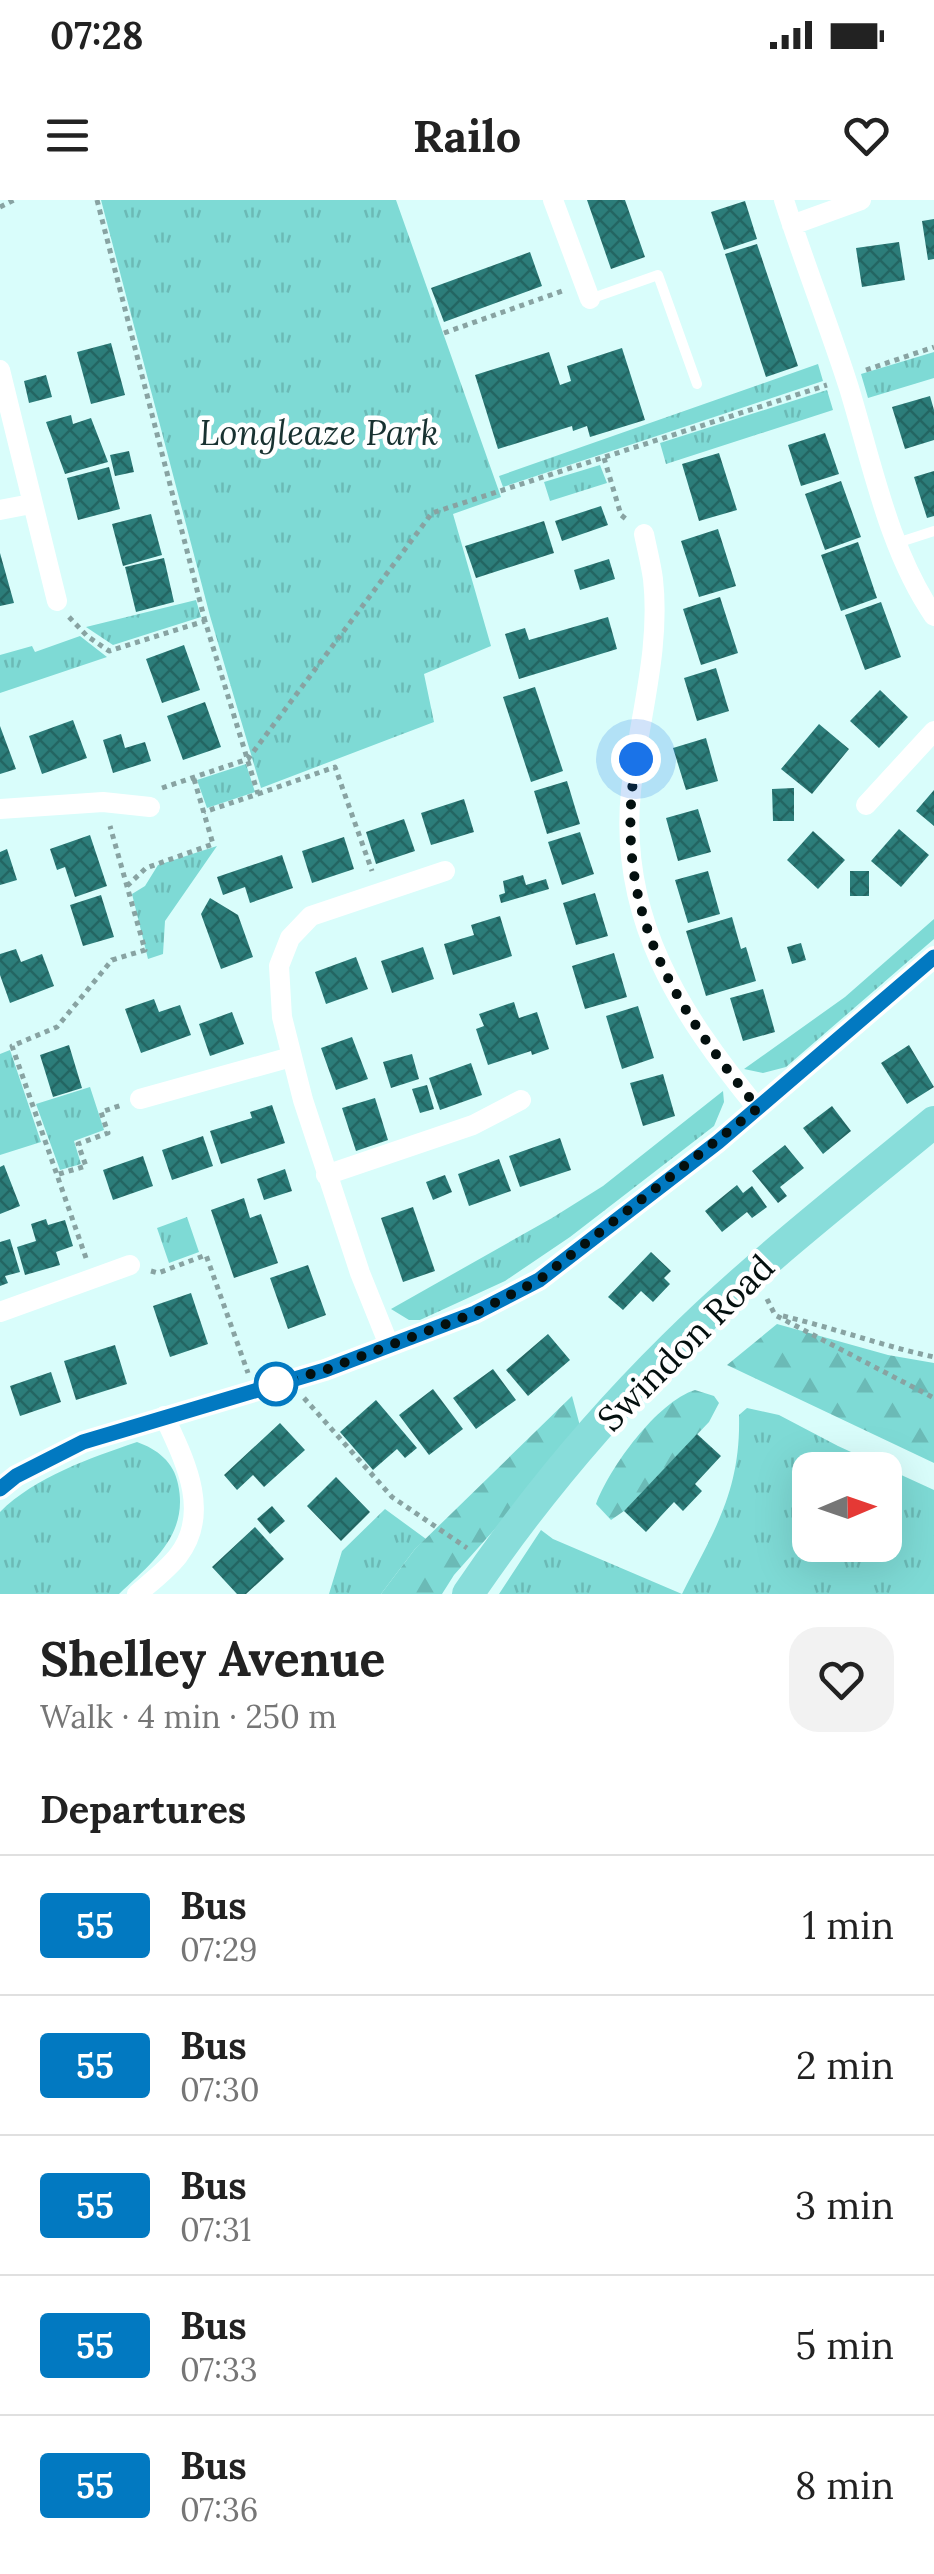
<!DOCTYPE html>
<meta charset="utf-8">
<style>
body{margin:0;font-family:Lora,serif;background:#f2f2f2;color:#222;height:100vh;display:flex;flex-direction:column;font-size:38px;white-space:nowrap}
*{box-sizing:border-box;margin:0}
p{font-size:32px;color:#767676}
.icon{flex:none;width:55px;height:55px;fill:none;stroke:currentColor;stroke-width:2;stroke-linecap:round;stroke-linejoin:round}
.map{position:relative;height:1394px;overflow:hidden}
.sheet{display:flex;flex-direction:column;background:#fff;flex:1}
.sheet>*{flex:none}
.badge{padding:0 20px;border-radius:8px;font-size:35px;line-height:65px}
.needle{width:65px;rotate:88deg}
.tools{position:absolute;left:792px;top:1252px;display:grid;gap:20px}
.tools a{display:grid;place-items:center;width:110px;height:110px;border-radius:20px;background:#fff;box-shadow:0 10px 40px #0002;font-size:50px}
.you{position:absolute;width:50px;height:50px;margin:-25px;border:8px solid #fff;border-radius:50%;background:#1a73e8;box-shadow:0 0 0 15px #1a73e833}
.map>.badge{position:absolute;translate:-50% -50%;box-shadow:0 0 0 5px #fff}
h2{padding:0 40px;font-size:38px;line-height:90px}
.round{display:grid;place-items:center;flex:none;width:105px;height:105px;border-radius:30px;background:#f2f2f2}
.overview{display:flex;align-items:center;justify-content:space-between;height:170px;padding:0 40px}
h1{font-size:48px;font-weight:700;line-height:75px}
ul{padding:0;list-style:none}
li{display:flex;align-items:center;gap:30px;height:140px;padding:0 40px;border-top:2px solid #e0e0e0}
li div{flex:1}
li b{display:block;font-size:38px}
li em{font-style:normal}
li .badge{min-width:110px;font-weight:700;text-align:center}
.status{display:flex;justify-content:space-between;align-items:center;height:70px;padding:0 50px;background:#fff;direction:ltr}
.status svg{height:28px;fill:currentColor}
header{display:flex;justify-content:space-between;align-items:center;height:130px;padding:0 40px;background:#fff;font-size:45px;font-weight:700}
.map>svg:first-child{display:block}
.grass{fill:url(#grass-tufts);fill-rule:evenodd}
.forest{fill:url(#forest-firs)}
.building{fill:url(#building-cross-hatch)}
.lines{fill:none;stroke-linecap:round;stroke-linejoin:round}
.path{stroke:#88a3a2;stroke-width:5;stroke-dasharray:5 5;stroke-linecap:butt}
.lane{stroke:#fff;stroke-width:10}
.street{stroke:#fff;stroke-width:20}
.primary{stroke:#88ddda;stroke-width:32}
.line-casing{stroke:#fff;stroke-width:22}
.line{stroke:#0279c1;stroke-width:15}
.walk{stroke:#04100f;stroke-width:10;stroke-dasharray:0 18}
.stop-dot{fill:#fff;stroke:#0279c1;stroke-width:5}
.labels{text-anchor:middle;stroke-width:9;stroke-linejoin:round;paint-order:stroke}
.park-label{font-size:35px;font-style:italic;fill:#183231;stroke:#fff}
.street-label{font-size:35px;fill:#04100f;stroke:#fff}
</style>
<div class="status"><b>07:28</b><svg viewBox="0 0 49 12"><path d="M0 12V9h3v3zM5 12V6h3v6zM10 12V3h3v9zM15 12V0h3v12zM26 1h20v11H26zM47 4h2v5h-2z"/></svg></div>
<header><svg class="icon" aria-label="menu" viewBox="0 0 24 24"><path d="M4 6h16M4 12h16M4 18h16"/></svg>Railo<svg class="icon" aria-label="heart" viewBox="0 0 24 24"><path d="M12 20l-8-8c-3-5 5-10 8-4 3-6 11-1 8 4z"/></svg></header>
<div class="map">
<svg width="934" height="1394" viewBox="0 0 934 1394">
<defs>
<pattern id="grass-tufts" width="24" height="20" patternUnits="userSpaceOnUse" patternTransform="scale(2.5)"><rect width="24" height="20" fill="#7edad5"/><path d="M3 7l-1-3M5 7V3M7 7l1-3M15 17l-1-3M17 17v-4M19 17l1-3" fill="none" stroke="#6bbab6"/></pattern>
<pattern id="forest-firs" width="22" height="20" patternUnits="userSpaceOnUse" patternTransform="scale(2.5)"><rect width="22" height="20" fill="#7edad5"/><path d="M5 1l3.5 6h-7zM16 11l3.5 6h-7z" fill="#6bbab6"/></pattern>
<pattern id="building-cross-hatch" width="8" height="8" patternUnits="userSpaceOnUse" patternTransform="scale(2.5)"><rect width="8" height="8" fill="#2c7d7a"/><path d="M0 0l8 8M0 8l8-8" fill="none" stroke="#236562"/></pattern>
</defs>
<rect width="100%" height="100%" fill="#d9fdfb"/>
<path class="grass" d="M101 0H396L501 297 453 314 491 446 424 474 434 522 261 588 210 416Z
M934 152V178L868 198 861 174Z
M818 164 823 181 503 287 499 276Z
M827 190 833 210 666 264 660 243Z
M600 265 607 283 550 301 544 282Z
M196 400 201 417 113 445 86 427Z
M80 436 107 457 0 493V455L32 446 35 452Z
M246 564 255 592 207 608 197 580Z
M217 646 165 721 163 754 148 759 132 694 145 686 158 665Z
M934 719V739L786 867 763 873 744 869 845 797Z
M10 850 41 942 0 955V854Z
M90 887 104 930 74 941 81 964 60 970 36 904Z
M723 891 724 902 714 926 570 1037 505 1081 420 1120H409L391 1109 552 1018 603 986Z
M187 1017 199 1052 169 1063 157 1028Z
M747 1208 779 1215 838 1246 934 1290V1394H499L541 1330 553 1339 682 1394C715 1329 741 1290 739 1215ZM885 1270V1345H810V1270Z
M137 1242C157 1249 174 1262 178 1284 189 1334 153 1362 119 1394H0V1312C35 1277 90 1258 137 1242Z
M385 1309 426 1339 415 1349 381 1394H329L342 1351Z"/>
<path class="forest" d="M777 1124 888 1155 934 1163V1263L727 1165Z
M695 1190 714 1196 719 1203 709 1222 624 1311 611 1320 596 1304C610 1267 657 1202 695 1190Z
M572 1196 580 1226 566 1249 454 1375 442 1394H381L415 1349Z"/>
<path class="building" d="M587 0H625L645 57 611 69Z
M745 1 757 39 724 50 711 12Z
M934 19V59L928 60 922 21Z
M899 42 905 80 862 87 856 48Z
M757 44 798 166 766 177 725 54Z
M530 52 542 86 444 122 431 88Z
M111 143 125 195 91 204 77 152Z
M622 148 645 220 590 237 587 226 573 231 572 226 498 249 475 175 549 152 560 185 571 181 567 166Z
M46 175 52 197 29 203 24 181Z
M930 196 934 210V240L905 249 892 207Z
M71 215 73 224 91 218 108 262 65 274 46 222Z
M825 233 839 274 801 286 788 245Z
M129 251 134 272 115 276 110 255Z
M719 253 737 310 699 321 682 264Z
M109 267 120 309 78 320 67 278Z
M934 271V316L927 318 914 277Z
M841 281 861 337 825 350 805 294Z
M601 306 608 325 562 341 555 321Z
M151 314 162 355 123 366 112 324Z
M544 321 554 353 476 378 465 346Z
M718 329 736 386 699 397 681 341Z
M858 342 877 398 841 411 821 355Z
M0 353 14 403 0 406Z
M164 358 174 402 136 412 125 367Z
M609 359 615 379 580 390 574 370Z
M720 397 738 453 701 465 683 409Z
M881 402 901 457 865 470 845 415Z
M608 417 617 449 519 479 505 434 525 428 529 440Z
M184 445 200 490 162 503 146 459Z
M716 468 729 511 697 521 684 478Z
M535 487 563 571 531 582 503 497Z
M880 490 908 517 879 548 850 521Z
M205 502 221 547 183 560 167 516Z
M73 520 87 558 42 574 29 536Z
M819 524 849 549 812 594 781 569Z
M0 526 16 569 0 574Z
M121 534 125 548 145 542 151 561 113 573 103 540Z
M706 538 718 581 686 590 673 548Z
M567 581 580 624 547 634 534 591Z
M794 588V621H773L772 589Z
M934 590V626L916 611Z
M464 599 474 632 431 645 421 613Z
M698 609 711 652 678 661 666 618Z
M404 619 415 651 376 664 366 632Z
M899 629 929 655 901 687 871 661Z
M813 631 845 660 818 689 787 660Z
M580 632 594 674 562 685 548 642Z
M90 635 107 686 75 697 65 667 57 670 50 649Z
M344 637 354 669 312 683 302 651Z
M7 649 17 680 0 685V652Z
M282 655 293 688 250 703 245 687 223 695 217 677Z
M708 671 720 714 688 723 675 680Z
M850 671H869V696H850Z
M523 675 526 685 546 679 549 689 501 703 499 695 505 693 503 681Z
M595 693 608 736 576 745 563 703Z
M101 695 114 737 83 746 70 705Z
M210 698 238 715 253 757 221 769 201 714Z
M500 716 512 756 453 775 444 744 474 735 471 725Z
M732 717 741 749 746 747 756 781 706 796 686 731Z
M801 743 806 760 792 764 787 747Z
M423 747 434 779 392 793 381 761Z
M16 749 21 762 42 754 54 786 10 803 0 775V754Z
M614 753 627 797 585 809 572 766Z
M356 757 368 789 326 804 315 772Z
M763 789 775 832 743 841 730 798Z
M154 799 159 812 180 805 191 835 141 853 125 809Z
M514 802 519 818 537 812 549 849 532 855 531 851 488 865 476 829 484 826 479 814Z
M638 806 654 858 622 869 606 816Z
M232 812 244 844 210 856 199 824Z
M352 837 368 879 336 890 321 848Z
M69 845 82 888 53 897 40 855Z
M909 845 934 887 907 904 881 863Z
M412 854 419 879 391 888 383 862Z
M471 863 482 895 440 910 429 878Z
M663 874 675 916 643 926 630 883Z
M427 885 434 909 420 913 412 889Z
M375 898 388 940 356 951 342 908Z
M272 905 285 943 221 964 210 931 252 918 250 912Z
M832 906 851 931 823 954 803 928Z
M203 936 213 966 172 980 162 950Z
M560 938 571 970 520 987 509 956Z
M785 945 804 968 780 987 787 996 778 1003 752 971Z
M143 956 153 986 113 1000 103 970Z
M499 959 511 991 469 1006 458 974Z
M4 965 20 1006 0 1014V967Z
M285 969 292 991 264 1000 257 979Z
M445 975 452 992 433 1000 426 982Z
M737 985 743 993 752 986 767 1007 752 1018 747 1012 722 1032 705 1011Z
M244 998 250 1018 261 1014 278 1063 234 1078 211 1010Z
M413 1007 435 1071 403 1082 381 1018Z
M46 1019 48 1025 65 1020 73 1046 56 1052 60 1065 25 1075 17 1047 36 1041 31 1024Z
M10 1039 20 1072 5 1076 8 1083 0 1086V1042Z
M651 1052 671 1071 664 1078 670 1084 653 1102 641 1091 623 1110 608 1097Z
M308 1065 326 1115 288 1129 270 1078Z
M191 1093 208 1144 170 1157 153 1106Z
M548 1134 570 1160 528 1196 506 1170Z
M115 1145 127 1184 76 1200 64 1161Z
M493 1169 516 1200 476 1229 453 1198Z
M51 1172 61 1202 20 1216 10 1186Z
M433 1189 463 1229 429 1255 399 1215Z
M376 1200 417 1248 405 1258 397 1249 373 1270 340 1232Z
M280 1223 305 1250 264 1287 253 1275 237 1290 224 1275Z
M697 1234 721 1256 695 1284 702 1291 683 1311 674 1302 646 1332 624 1311Z
M336 1277 370 1312 341 1341 307 1306Z
M272 1306 285 1321 270 1334 257 1319Z
M255 1327 284 1359 246 1394H237L212 1367Z"/>
<g class="lines">
<path class="path" d="M97 0 205 421
M0 7 14 0
M444 133 565 90
M866 170 934 147
M604 258 621 315 626 319
M69 417 87 436 109 451 205 421 258 594 204 612
M162 588 248 559 432 313 827 185
M258 594 335 567 372 671
M127 686 146 668 213 644 194 579
M59 974 86 966 78 944 108 933 101 912 122 905
M86 1058 12 846 57 827 112 760 145 750 110 626
M151 1071 158 1073 206 1055 248 1173
M767 1099 775 1115 934 1198
M783 1116C834 1128 883 1146 934 1157
M304 1198 392 1297 467 1348"/>
<path class="lane" d="M590 99 658 75 697 184
M897 343 934 331"/>
<path class="street" d="M553 0 590 99
M784 0C804 63 829 125 849 188 872 263 889 351 934 416
M792 25 861 0
M0 170 57 401
M0 310 31 304
M644 334C647 349 651 364 653 379 661 451 638 521 631 591 618 719 681 815 757 908
M866 605 934 531
M0 609 103 602 150 607
M140 899 291 857
M326 975 473 925 521 900
M0 1112 130 1065
M389 1145 360 1073 303 900 282 817 279 766 290 738 311 716 445 671
M0 1289 17 1276 83 1242 325 1170 475 1113 539 1080 718 942 934 757
M137 1394C151 1382 167 1370 178 1356 212 1312 184 1259 164 1216"/>
<path class="primary" d="M468 1394C527 1307 598 1221 673 1147 754 1066 846 995 934 922"/>
</g>
<g class="lines">
<g class="line-casing">
<path id="line" d="M0 1289 16 1276 83 1242 325 1170 475 1113 539 1080 718 942 934 757"/>
</g>
<use href="#line" class="line"/>
<path class="walk" d="M276 1184 325 1170 475 1113 539 1080 758 908C668 799 612 706 636 559"/>
</g>
<circle class="stop-dot" cx="276" cy="1184" r="20"/>
<g class="labels">
<g class="park-label">
<text x="319" y="245">Longleaze Park</text>
</g>
<g class="street-label">
<text transform="translate(686 1143) rotate(-45)" y="12">Swindon Road</text>
</g>
</g>
</svg>
<div class="tools">
<a><svg class="needle" viewBox="-14 -14 28 28"><path d="M0-13l5 13h-10z" fill="#e53935"/><path d="M0 13l5-13h-10z" fill="#767676"/></svg></a>
</div>
<div class="you" style="left:636px;top:559px"></div>
</div>
<section class="sheet">
<div class="overview"><div><h1>Shelley Avenue</h1><p>Walk · 4 min · 250 m</p></div><a class="round"><svg class="icon" aria-label="heart" viewBox="0 0 24 24"><path d="M12 20l-8-8c-3-5 5-10 8-4 3-6 11-1 8 4z"/></svg></a></div>
<h2>Departures</h2>
<ul>
<li><span class="badge" style="background:#0279c1;color:#fff">55</span><div><b>Bus</b><p>07:29</p></div><em>1 min</em></li>
<li><span class="badge" style="background:#0279c1;color:#fff">55</span><div><b>Bus</b><p>07:30</p></div><em>2 min</em></li>
<li><span class="badge" style="background:#0279c1;color:#fff">55</span><div><b>Bus</b><p>07:31</p></div><em>3 min</em></li>
<li><span class="badge" style="background:#0279c1;color:#fff">55</span><div><b>Bus</b><p>07:33</p></div><em>5 min</em></li>
<li><span class="badge" style="background:#0279c1;color:#fff">55</span><div><b>Bus</b><p>07:36</p></div><em>8 min</em></li>
</ul>
</section>
